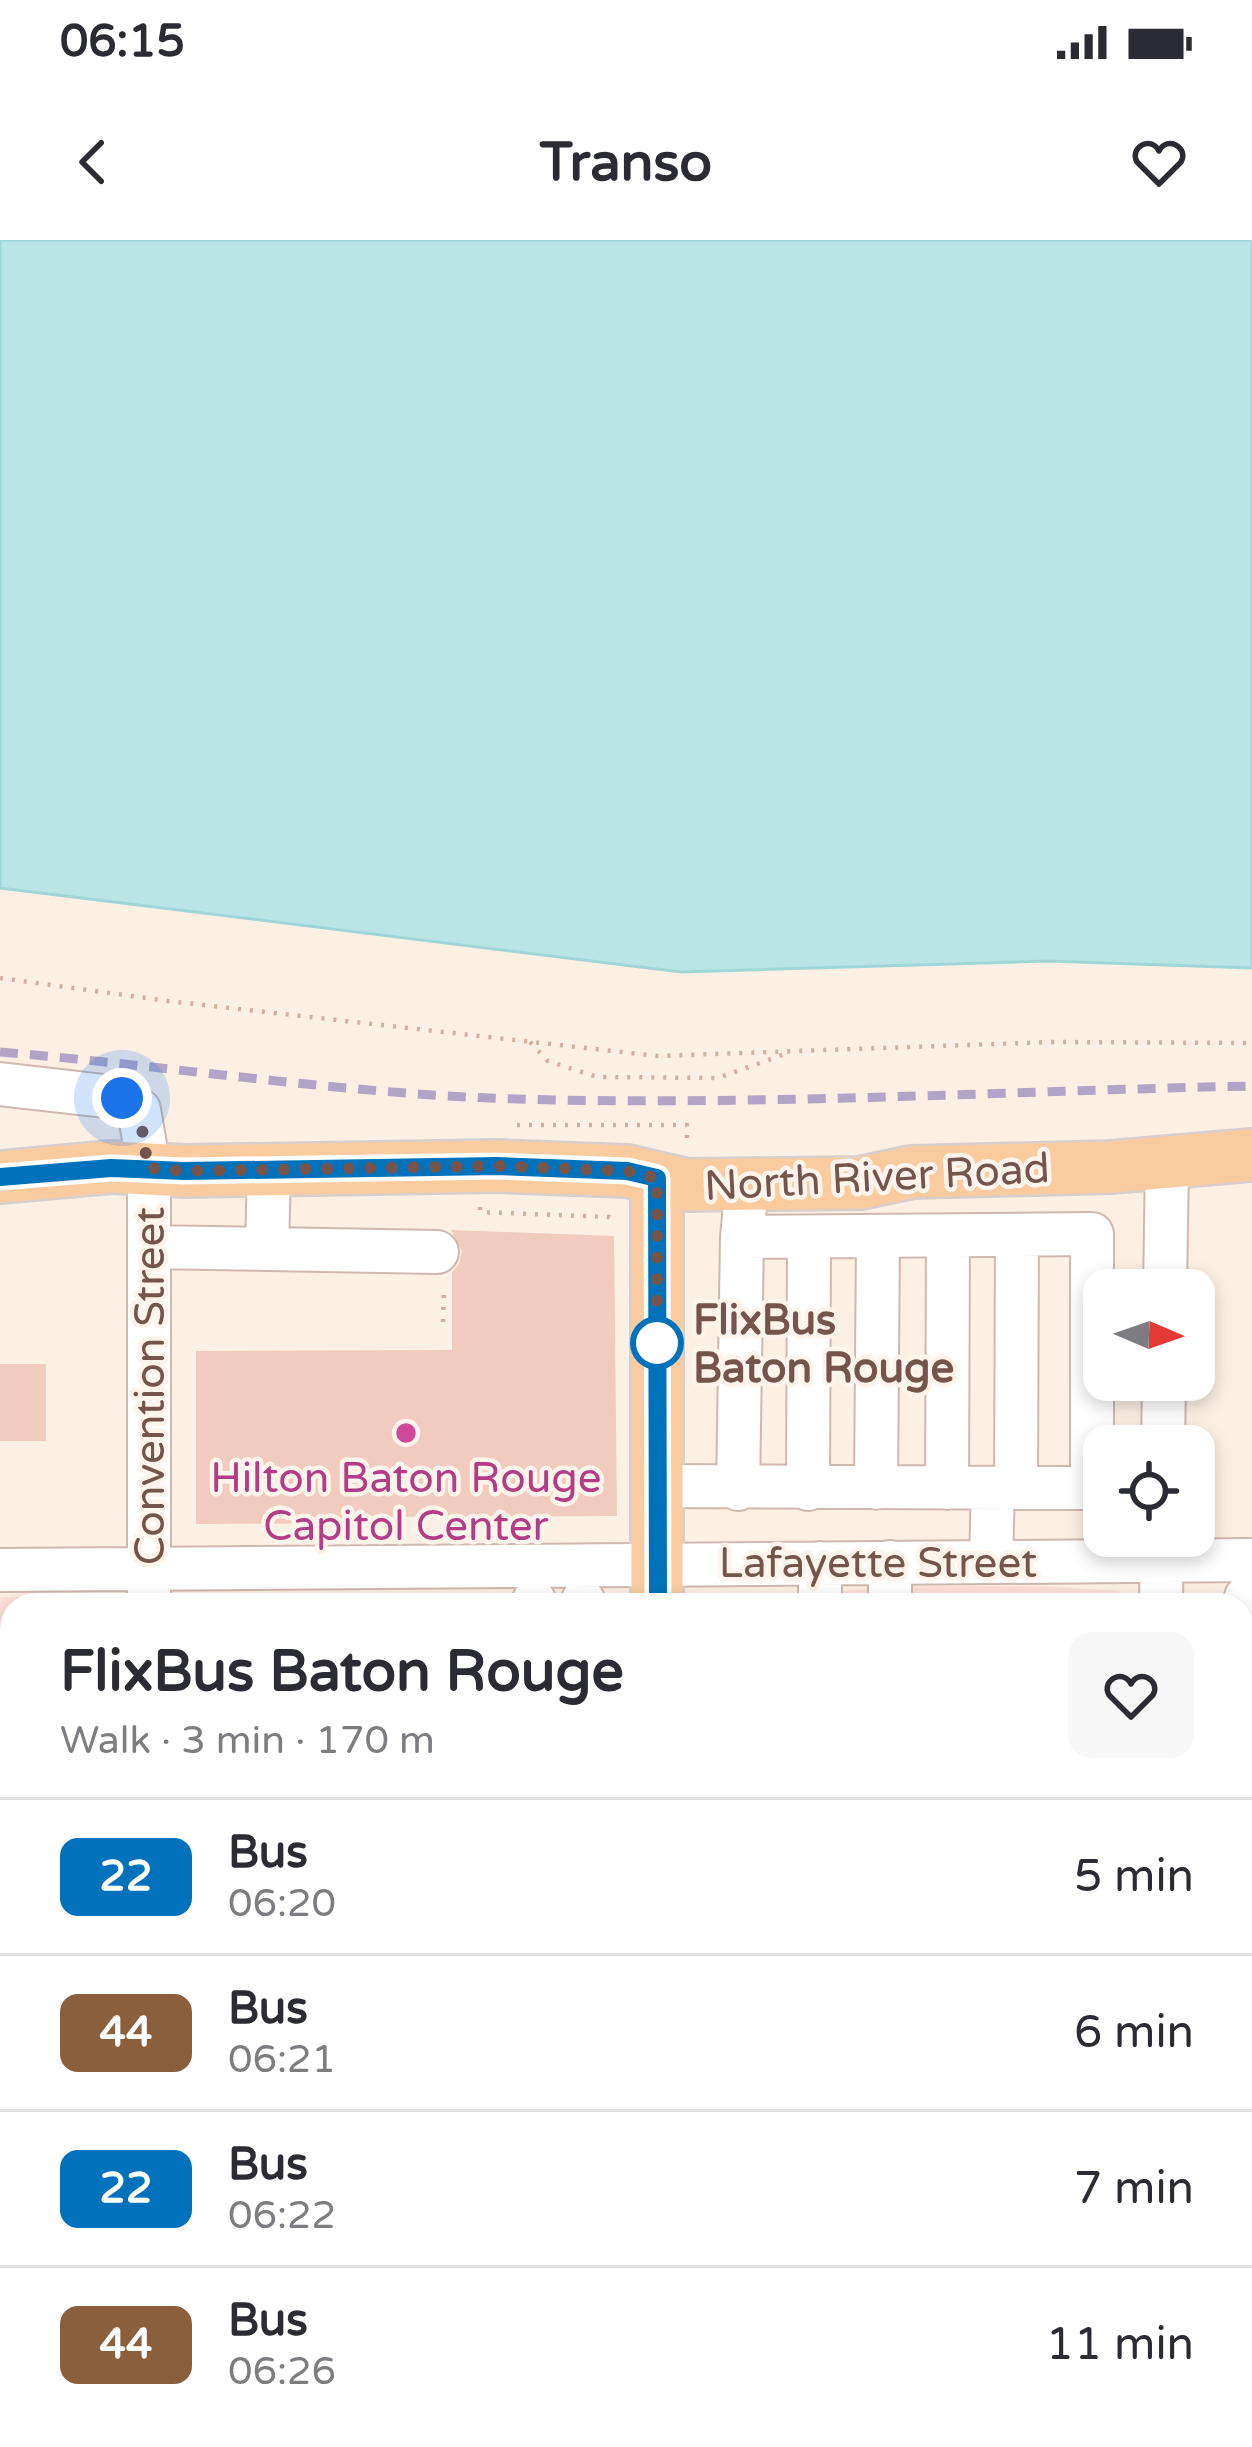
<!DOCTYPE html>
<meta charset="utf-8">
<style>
body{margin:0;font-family:"Varela Round",sans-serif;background:#f7f7f7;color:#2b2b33;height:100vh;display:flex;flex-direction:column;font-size:45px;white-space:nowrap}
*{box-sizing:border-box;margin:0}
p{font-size:39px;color:#7c7c81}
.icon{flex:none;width:66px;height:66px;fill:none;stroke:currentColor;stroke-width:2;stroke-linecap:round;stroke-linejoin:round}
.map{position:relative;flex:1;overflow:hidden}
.details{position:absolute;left:0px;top:1353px;width:1254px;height:855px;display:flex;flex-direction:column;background:#fff;border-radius:36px 36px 0 0;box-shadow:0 6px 18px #0003}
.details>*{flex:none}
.badge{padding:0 24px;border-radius:18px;font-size:42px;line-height:78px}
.needle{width:78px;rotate:92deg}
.buttons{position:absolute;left:1083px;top:1029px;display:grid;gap:24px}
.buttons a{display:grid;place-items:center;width:132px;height:132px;border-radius:24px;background:#fff;box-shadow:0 6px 18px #0003;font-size:60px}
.you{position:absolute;width:60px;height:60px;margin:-30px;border:9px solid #fff;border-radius:50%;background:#1a73e8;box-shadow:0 0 0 18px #1a73e833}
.map>.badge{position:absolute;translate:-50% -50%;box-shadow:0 0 0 6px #fff}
.round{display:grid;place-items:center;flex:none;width:126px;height:126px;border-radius:24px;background:#f7f7f7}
.overview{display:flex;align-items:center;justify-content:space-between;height:204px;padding:0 60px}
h1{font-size:57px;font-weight:700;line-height:90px}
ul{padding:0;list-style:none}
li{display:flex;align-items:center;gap:36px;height:156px;padding:0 60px;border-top:3px solid #e1e1e2}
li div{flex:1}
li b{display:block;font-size:45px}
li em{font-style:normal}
li .badge{min-width:132px;font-weight:700;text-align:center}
.status{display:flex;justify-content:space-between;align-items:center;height:84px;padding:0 60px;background:#fff;direction:ltr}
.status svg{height:33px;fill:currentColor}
header{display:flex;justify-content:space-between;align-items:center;height:156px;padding:0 60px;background:#fff;font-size:54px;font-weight:700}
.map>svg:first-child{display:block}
.commercial{fill:#fcdfd9}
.water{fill:#bae5e5;stroke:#a0d6d7;stroke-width:3}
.building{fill:#f1cbbd}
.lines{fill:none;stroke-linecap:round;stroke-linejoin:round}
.minor-casing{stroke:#cfb8af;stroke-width:46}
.major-casing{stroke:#d8cfcd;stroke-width:56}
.path{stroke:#d6aea0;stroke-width:4.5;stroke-dasharray:3 9;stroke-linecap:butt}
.minor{stroke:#fff;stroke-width:42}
.major{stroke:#f9cb9f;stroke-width:51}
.rail{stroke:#b1a4c6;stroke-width:9;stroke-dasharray:18 12;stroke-linecap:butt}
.line-casing{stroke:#fff;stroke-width:27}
.line{stroke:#0072bc;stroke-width:18}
.walk{stroke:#75544b;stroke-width:12;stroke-dasharray:0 21.6}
.stop-dot{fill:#fff;stroke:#0072bc;stroke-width:6}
.hotel-dot{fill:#d1479c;stroke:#fff4eb;stroke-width:4.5}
.labels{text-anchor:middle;stroke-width:9;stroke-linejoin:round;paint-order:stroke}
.street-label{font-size:42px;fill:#75544b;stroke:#fff4eb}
.stop-label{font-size:42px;font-weight:bold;fill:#75544b;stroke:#fff4eb;text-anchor:start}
.hotel-label{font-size:42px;fill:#b23c85;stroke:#fff4eb}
</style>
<div class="status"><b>06:15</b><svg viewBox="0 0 49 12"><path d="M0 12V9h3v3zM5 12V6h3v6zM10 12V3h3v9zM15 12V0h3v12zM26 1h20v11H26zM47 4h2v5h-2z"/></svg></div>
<header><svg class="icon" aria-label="back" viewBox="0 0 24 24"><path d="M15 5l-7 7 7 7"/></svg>Transo<svg class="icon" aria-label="heart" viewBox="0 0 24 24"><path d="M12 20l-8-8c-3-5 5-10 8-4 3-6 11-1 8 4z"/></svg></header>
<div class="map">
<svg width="1252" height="2207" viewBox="0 0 1252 2207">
<rect width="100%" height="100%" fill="#fcf0e5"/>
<path class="commercial" d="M919 1346H1041L1119 1351 1123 1365H700V1354L779 1355Z
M0 1357H102V1365H12V1775H0Z
M1242 1847H1252V2207H1212L1211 2196H1242Z
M0 1851H12V2196H107V2207H0Z"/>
<path class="water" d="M0 0H1252V728L1048 721 681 732 0 648Z"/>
<path class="building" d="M451 990 614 996 617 1276 360 1277V1283L196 1284V1111L452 1110V1032L459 1024 462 1011Z
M0 1124H46V1201H0Z"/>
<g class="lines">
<g class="minor-casing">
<path id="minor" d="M0 844 122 858 139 870 149 928V1365
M149 1007 437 1012
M267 1009 269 930
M1165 1050 1167 921
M1163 1206 1164 1140
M657 1246 1092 1248V994L742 997 747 945
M876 1248 878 996
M947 1248 948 996
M1016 1248 1017 995
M738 1249 742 997
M808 1249 809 997
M991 1321 993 1248
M890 1322V1365
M0 1330 1252 1320
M534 1365V1360
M583 1365V1360
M820 1365V1323
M1161 1365 1162 1296
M1246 1521V1357
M1242 1563H1252
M1247 1742 1246 1645H1252
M1242 1807H1252
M0 1809 12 1810
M0 2136H12
M1162 2196V2207
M114 2207 115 2196
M150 2207V2196
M389 2207 395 2196
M944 2207V2196"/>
</g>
<g class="major-casing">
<path id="major" d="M0 937 111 927 185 931 497 926 627 931 687 945 860 943 912 932 1111 927 1252 915
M657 938V1365
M657 2207V2196"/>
</g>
<path class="path" d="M0 738 168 761 657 816 1052 802 1252 803
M530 802 548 821 597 837 718 838 785 814
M517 885H687V900
M480 967V972L609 977 618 981
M443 1082 444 1049"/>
<use href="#minor" class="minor"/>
<use href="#major" class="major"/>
<path class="rail" d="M0 812C172 826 343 854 516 859 761 866 1007 851 1252 846"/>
</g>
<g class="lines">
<g class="line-casing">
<path id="line" d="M0 937 111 928 185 931 497 926 627 931 657 938 658 1365"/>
</g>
<use href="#line" class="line"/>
<path class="walk" d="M122 858 139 869 148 928 185 931 497 926 627 931 657 938V1103"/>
</g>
<circle class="stop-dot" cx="657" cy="1103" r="24"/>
<circle class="hotel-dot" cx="406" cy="1193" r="12"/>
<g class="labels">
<g class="street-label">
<text transform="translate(877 936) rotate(-3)" y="15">North River Road</text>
<text transform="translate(149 1146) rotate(-90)" y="15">Convention Street</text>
<text x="878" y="1337">Lafayette Street</text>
</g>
<g class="stop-label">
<text x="693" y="1094">FlixBus<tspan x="693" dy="48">Baton Rouge</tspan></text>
</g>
<g class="hotel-label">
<text x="406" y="1252">Hilton Baton Rouge<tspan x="406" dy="48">Capitol Center</tspan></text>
</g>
</g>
</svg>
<div class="buttons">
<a><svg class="needle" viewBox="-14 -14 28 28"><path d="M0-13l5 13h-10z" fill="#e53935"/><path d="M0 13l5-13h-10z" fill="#7c7c81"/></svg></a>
<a><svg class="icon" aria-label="locate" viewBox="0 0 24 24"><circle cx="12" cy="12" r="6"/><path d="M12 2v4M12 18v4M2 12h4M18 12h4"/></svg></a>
</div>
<div class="you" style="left:122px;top:858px"></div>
<section class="details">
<div class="overview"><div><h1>FlixBus Baton Rouge</h1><p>Walk · 3 min · 170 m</p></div><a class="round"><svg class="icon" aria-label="heart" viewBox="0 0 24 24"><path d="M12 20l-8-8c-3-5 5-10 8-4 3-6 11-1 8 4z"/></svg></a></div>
<ul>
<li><span class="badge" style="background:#0072bc;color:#fff">22</span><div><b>Bus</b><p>06:20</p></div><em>5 min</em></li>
<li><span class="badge" style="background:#8b5e3c;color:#fff">44</span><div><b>Bus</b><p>06:21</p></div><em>6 min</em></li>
<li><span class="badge" style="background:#0072bc;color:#fff">22</span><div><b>Bus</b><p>06:22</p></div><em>7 min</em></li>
<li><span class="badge" style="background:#8b5e3c;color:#fff">44</span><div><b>Bus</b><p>06:26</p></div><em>11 min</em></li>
</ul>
</section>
</div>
